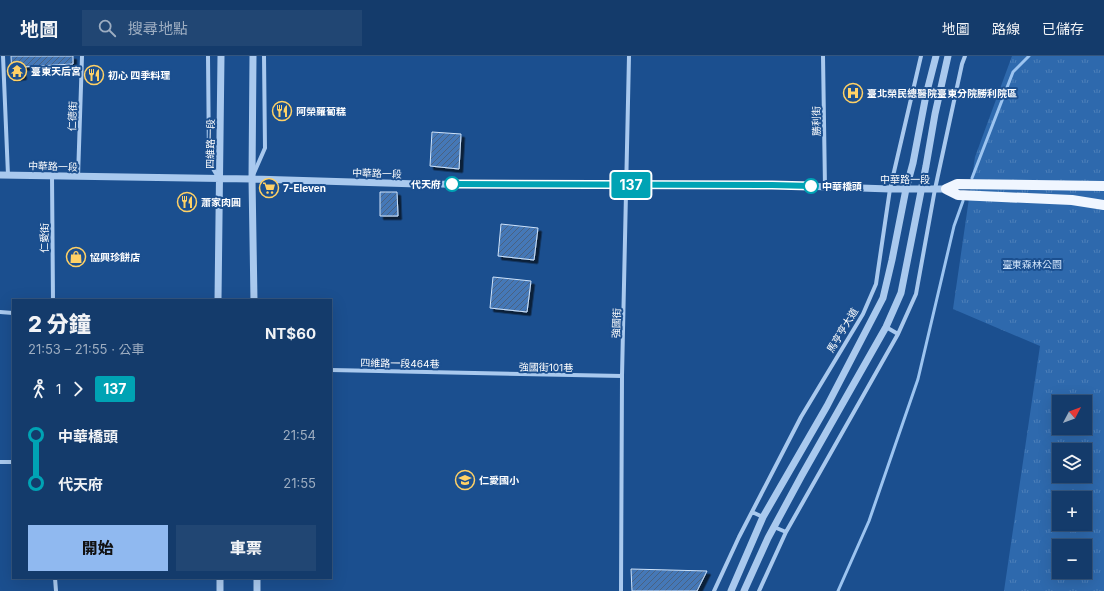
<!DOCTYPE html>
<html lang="zh-TW">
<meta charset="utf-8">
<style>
body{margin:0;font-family:Inter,"Noto Sans TC",sans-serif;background:#214673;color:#f1f3f6;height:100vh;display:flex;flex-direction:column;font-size:15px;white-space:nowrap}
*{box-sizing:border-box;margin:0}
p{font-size:13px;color:#9dadc1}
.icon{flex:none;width:22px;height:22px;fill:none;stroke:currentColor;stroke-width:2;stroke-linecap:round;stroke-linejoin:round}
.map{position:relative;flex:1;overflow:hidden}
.sheet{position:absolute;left:12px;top:243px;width:320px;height:280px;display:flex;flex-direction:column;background:#143b6b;border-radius:0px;box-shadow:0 4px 16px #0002,0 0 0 1px #33557e}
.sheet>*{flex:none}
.badge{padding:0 8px;border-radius:3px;font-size:14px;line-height:26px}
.needle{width:26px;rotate:49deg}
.buttons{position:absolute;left:1052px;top:339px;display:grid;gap:8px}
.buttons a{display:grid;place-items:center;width:40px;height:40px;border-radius:0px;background:#143b6b;box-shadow:0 4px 16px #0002,0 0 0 1px #33557e;font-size:20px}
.map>.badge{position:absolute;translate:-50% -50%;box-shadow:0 0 0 2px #fff}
.legs{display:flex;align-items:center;gap:6px;height:44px;padding:0 16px;font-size:13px}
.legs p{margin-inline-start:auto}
.head{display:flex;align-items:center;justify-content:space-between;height:68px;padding:0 16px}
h1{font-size:22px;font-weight:800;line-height:30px}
.primary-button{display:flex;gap:8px;margin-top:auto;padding:8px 16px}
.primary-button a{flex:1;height:46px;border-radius:0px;background:#90b9f0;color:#111;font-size:16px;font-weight:800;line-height:46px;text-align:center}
.primary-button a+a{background:#214673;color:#f1f3f6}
ul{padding:0 16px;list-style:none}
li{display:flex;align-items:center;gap:14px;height:48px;font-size:15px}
li i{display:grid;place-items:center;width:6px;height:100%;margin:0 5px;background:currentColor}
li i::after{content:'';width:10px;height:10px;margin:-5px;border:3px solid;border-radius:50%;background:#143b6b}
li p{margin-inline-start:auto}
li:first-child i{background:linear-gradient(#0000 50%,currentColor 0)}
li:last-child i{background:linear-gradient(currentColor 50%,#0000 0)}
header{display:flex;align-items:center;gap:24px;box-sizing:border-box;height:56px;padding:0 20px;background:#143b6b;border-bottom:1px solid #33557e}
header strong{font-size:19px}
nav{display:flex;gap:22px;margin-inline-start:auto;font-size:14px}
.search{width:280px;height:36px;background:#214673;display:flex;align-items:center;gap:10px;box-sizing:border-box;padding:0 14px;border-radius:0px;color:#9dadc1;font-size:15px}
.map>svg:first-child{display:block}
.park{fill:url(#park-tufts);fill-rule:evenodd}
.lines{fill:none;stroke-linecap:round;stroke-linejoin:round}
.stream{stroke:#9cc4f0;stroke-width:3}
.building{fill:url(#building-hatch);stroke:#cfe3fa;filter:url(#shadow)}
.minor{stroke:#a9c9ee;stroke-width:4}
.tertiary{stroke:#a9c9ee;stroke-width:7}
.primary{stroke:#f0f6ff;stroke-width:10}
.line-1-casing{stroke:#fff;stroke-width:9}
.line-1{stroke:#00a3b4;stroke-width:6}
.stop-1-dot{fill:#fff;stroke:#00a3b4;stroke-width:2}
.labels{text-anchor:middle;stroke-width:4;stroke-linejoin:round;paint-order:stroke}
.poi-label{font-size:10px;font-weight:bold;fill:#fff;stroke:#1b4f8f;text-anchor:start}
.street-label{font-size:10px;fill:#fff;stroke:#1b4f8f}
.stop-label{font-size:10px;font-weight:bold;fill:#fff;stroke:#1b4f8f;text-anchor:end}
.park-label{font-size:10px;fill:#cfe3fa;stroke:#1b4f8f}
</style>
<header>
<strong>地圖</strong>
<div class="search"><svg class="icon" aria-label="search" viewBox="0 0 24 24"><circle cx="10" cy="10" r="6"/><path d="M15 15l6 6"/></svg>搜尋地點</div>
<nav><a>地圖</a><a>路線</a><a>已儲存</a></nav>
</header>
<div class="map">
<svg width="1104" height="535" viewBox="0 0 1104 535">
<defs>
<pattern id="park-tufts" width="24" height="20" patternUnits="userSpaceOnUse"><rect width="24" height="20" fill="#2e69ad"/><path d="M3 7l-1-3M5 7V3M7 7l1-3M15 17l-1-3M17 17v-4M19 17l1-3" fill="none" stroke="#4d80b9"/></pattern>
<pattern id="building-hatch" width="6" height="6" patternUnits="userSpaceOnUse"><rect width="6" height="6" fill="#4478b7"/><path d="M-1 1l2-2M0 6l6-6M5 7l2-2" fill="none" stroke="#486282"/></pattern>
<filter id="shadow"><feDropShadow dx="3.5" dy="3.5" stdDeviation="0" flood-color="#0009"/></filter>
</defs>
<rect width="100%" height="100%" fill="#1b4f8f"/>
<path class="park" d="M1012 0H1104V535H1004L1040 290 953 253 975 101ZM1059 346H1085V372H1059ZM1059 394H1085V420H1059ZM1059 442H1085V468H1059ZM1059 490H1085V516H1059Z"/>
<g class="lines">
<path class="stream" d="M972 122 1013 16 1029 0
M838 535 869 465 918 323 954 170 963 145"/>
</g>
<path class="building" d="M11 0H73V8L22 11 23 20 12 22Z
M432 76 461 78 459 113 430 110Z
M380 136H397L398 160H380Z
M501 168 538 172 534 204 498 200Z
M493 221 531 225 527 256 490 252Z
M631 513 707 515 697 535H632Z"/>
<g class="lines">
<path class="minor" d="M3 0 8 119
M208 0 209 106 218 121
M823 0 825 131
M254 117 265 92 264 0
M52 120 53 244
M78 121 82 0
M0 256 13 257
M886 271 898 278
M331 314 622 320
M0 406H13
M752 456 763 461
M774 471 786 476
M55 522 56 535
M621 535 622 320 629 0
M714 535 739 481 801 361 863 258 876 228 890 133 921 0
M759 535 786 476 898 278 916 238 935 133 962 8 965 0"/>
<path class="tertiary" d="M253 0 252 123 254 244
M0 119 252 123 418 128 772 129 890 133H946
M218 244 221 0
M220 522V535
M257 522V535
M731 535 763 461 827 350 883 242 892 204 906 133 913 107 926 39 936 0
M744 535 768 482 802 419 886 271 901 237 926 110 935 58 948 0"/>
<path class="primary" d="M946 133 958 139 1072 144 1104 149
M946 133 957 128 1104 130"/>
</g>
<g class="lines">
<g class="line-1-casing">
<path id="line-1" d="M452 128 772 129 811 130"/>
</g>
<use href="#line-1" class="line-1"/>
</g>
<defs>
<g id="temple-ring" transform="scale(1)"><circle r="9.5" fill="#1b4f8f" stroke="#ffd166" stroke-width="1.5"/><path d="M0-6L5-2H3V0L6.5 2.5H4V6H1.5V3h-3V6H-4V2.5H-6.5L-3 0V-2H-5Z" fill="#ffd166"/></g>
<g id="restaurant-ring" transform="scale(1)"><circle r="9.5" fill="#1b4f8f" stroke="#ffd166" stroke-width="1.5"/><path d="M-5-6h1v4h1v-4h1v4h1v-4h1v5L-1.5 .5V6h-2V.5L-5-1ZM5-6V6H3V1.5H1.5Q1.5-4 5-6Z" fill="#ffd166"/></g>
<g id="hospital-ring" transform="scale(1)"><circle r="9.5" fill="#1b4f8f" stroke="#ffd166" stroke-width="1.5"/><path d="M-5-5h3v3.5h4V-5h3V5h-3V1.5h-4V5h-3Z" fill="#ffd166"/></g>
<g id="supermarket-ring" transform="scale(1)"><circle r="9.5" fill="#1b4f8f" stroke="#ffd166" stroke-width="1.5"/><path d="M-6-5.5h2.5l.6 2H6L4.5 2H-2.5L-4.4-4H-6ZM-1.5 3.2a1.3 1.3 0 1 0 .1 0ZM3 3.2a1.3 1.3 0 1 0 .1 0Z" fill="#ffd166"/></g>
<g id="shop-ring" transform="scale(1)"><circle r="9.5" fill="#1b4f8f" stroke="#ffd166" stroke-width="1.5"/><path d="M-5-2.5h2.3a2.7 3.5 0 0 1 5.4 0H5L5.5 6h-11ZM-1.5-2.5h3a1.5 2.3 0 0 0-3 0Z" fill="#ffd166"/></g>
<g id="school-ring" transform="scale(1)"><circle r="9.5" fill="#1b4f8f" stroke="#ffd166" stroke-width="1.5"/><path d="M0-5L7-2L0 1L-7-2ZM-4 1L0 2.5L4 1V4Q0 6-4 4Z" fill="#ffd166"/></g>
</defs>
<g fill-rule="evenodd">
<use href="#temple-ring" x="17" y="15"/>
<use href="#restaurant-ring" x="94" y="19"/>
<use href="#hospital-ring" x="853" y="37"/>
<use href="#restaurant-ring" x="282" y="55"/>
<use href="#supermarket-ring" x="269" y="132"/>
<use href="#restaurant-ring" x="187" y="146"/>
<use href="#shop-ring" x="76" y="201"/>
<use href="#school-ring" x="465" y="424"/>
</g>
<g class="stop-1-dot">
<circle cx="452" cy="128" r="7"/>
<circle cx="811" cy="130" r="7"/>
</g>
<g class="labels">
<g class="poi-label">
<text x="31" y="19">臺東天后宮</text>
<text x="108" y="23">初心 四季料理</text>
<text x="867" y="41">臺北榮民總醫院臺東分院勝利院區</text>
<text x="296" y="59">阿榮蘿蔔糕</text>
<text x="283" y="136">7-Eleven</text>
<text x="201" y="150">蕭家肉圓</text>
<text x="90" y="205">協興珍餅店</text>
<text x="479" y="428">仁愛國小</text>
</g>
<g class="street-label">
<text transform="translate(72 60) rotate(-88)" y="4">仁德街</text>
<text transform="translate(816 65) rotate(-91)" y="4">勝利街</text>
<text transform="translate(210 88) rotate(-89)" y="4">四維路一段</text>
<text transform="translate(53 110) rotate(2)" y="4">中華路一段</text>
<text transform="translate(377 117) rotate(2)" y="4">中華路一段</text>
<text x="905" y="127">中華路一段</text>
<text transform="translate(44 182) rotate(-90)" y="4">仁愛街</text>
<text transform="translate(616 267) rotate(-88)" y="4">強國街</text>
<text transform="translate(842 274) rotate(-59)" y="4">馬亨亨大道</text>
<text transform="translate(400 307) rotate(1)" y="4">四維路一段464巷</text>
<text transform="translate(546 311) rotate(1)" y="4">強國街101巷</text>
</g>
<g class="stop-label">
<text x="441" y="132">代天府</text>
<text x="822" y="134" text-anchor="start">中華橋頭</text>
</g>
<g class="park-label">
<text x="1032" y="212">臺東森林公園</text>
</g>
</g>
</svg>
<div class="buttons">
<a><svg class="needle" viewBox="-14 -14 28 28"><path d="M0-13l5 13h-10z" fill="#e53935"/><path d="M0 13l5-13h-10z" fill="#9dadc1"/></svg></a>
<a><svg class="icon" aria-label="layers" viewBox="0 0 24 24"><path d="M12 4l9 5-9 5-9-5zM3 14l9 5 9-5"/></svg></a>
<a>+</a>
<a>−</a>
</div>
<b class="badge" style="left:631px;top:129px;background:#00a3b4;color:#fff">137</b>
<section class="sheet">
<div class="head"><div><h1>2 分鐘</h1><p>21:53 – 21:55 · 公車</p></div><b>NT$60</b></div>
<div class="legs"><svg class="icon" aria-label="walk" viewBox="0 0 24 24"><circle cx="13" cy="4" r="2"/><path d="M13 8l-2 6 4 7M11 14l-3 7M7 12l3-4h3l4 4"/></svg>1<svg class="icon" aria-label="forward" viewBox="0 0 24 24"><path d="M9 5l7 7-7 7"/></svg><b class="badge" style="background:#00a3b4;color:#fff">137</b></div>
<ul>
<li><i style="color:#00a3b4"></i><b>中華橋頭</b><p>21:54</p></li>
<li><i style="color:#00a3b4"></i><b>代天府</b><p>21:55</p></li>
</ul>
<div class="primary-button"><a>開始</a><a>車票</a></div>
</section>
</div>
